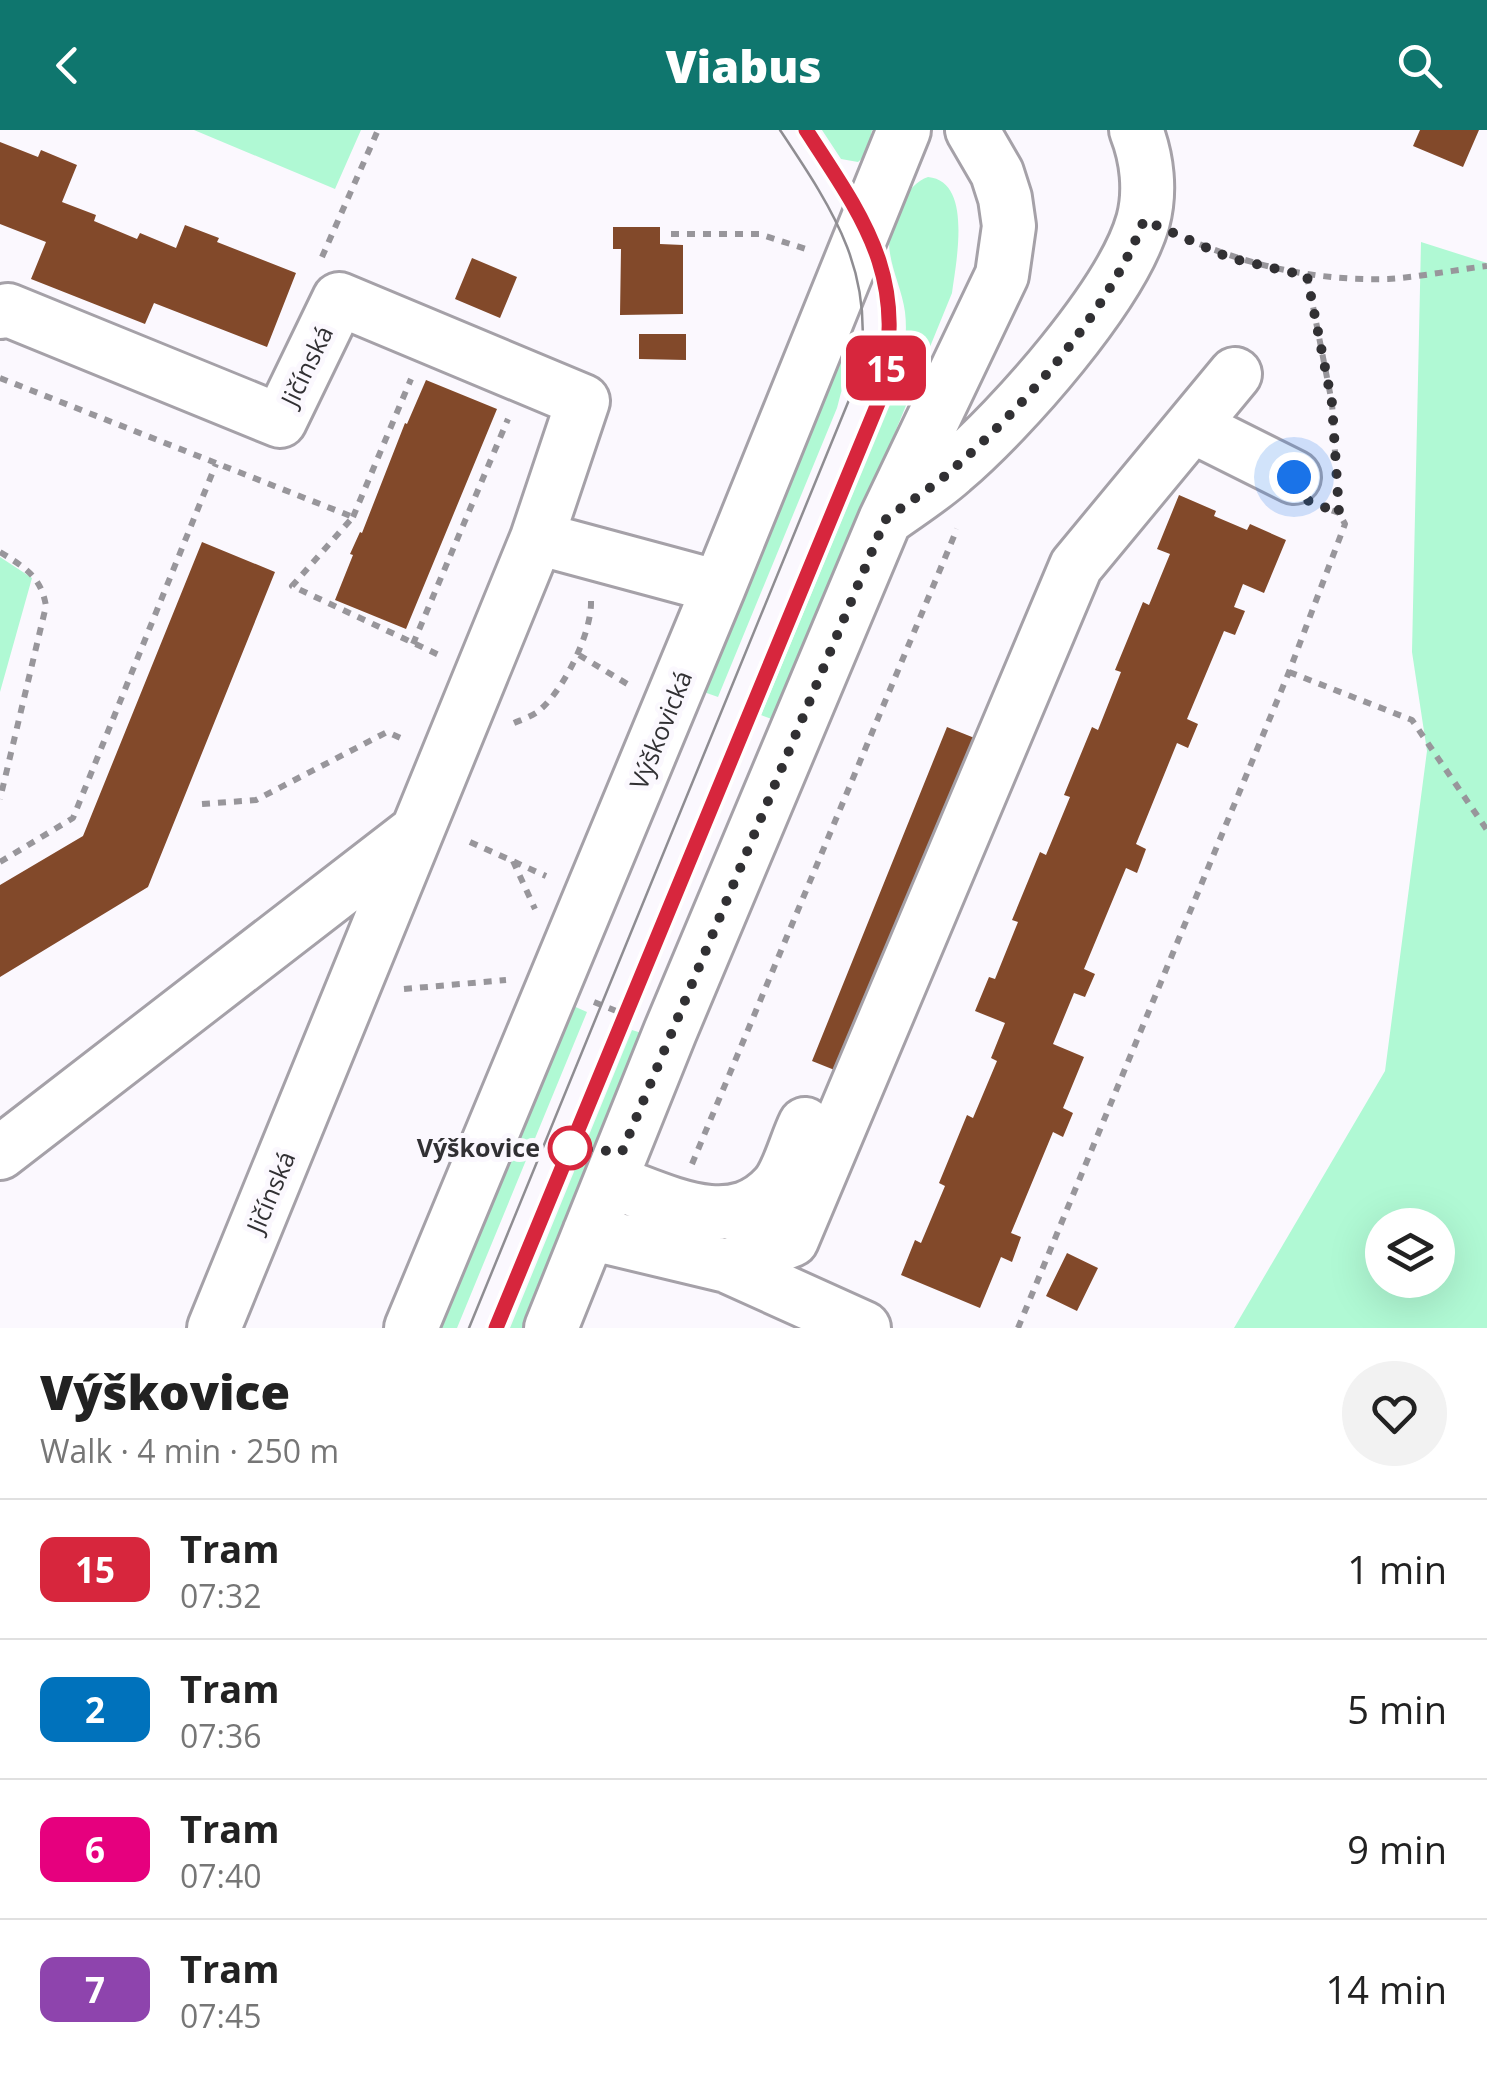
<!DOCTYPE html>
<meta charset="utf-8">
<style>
body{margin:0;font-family:"Open Sans",sans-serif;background:#f2f2f2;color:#222;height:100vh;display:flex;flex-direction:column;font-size:38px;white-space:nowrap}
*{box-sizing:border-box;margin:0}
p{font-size:32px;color:#767676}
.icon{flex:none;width:55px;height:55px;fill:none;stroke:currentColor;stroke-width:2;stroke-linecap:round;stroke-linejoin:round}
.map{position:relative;height:1198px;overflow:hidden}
.panel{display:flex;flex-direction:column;background:#fff;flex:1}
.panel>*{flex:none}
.badge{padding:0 20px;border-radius:15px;font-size:35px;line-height:65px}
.buttons{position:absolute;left:1365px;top:1078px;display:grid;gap:20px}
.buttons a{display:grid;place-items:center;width:90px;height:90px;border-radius:50%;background:#fff;box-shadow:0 10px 40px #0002;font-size:50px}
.you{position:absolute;width:50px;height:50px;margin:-25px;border:8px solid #fff;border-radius:50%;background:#1a73e8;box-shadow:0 0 0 15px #1a73e833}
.map>.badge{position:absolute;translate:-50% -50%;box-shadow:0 0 0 5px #fff}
.round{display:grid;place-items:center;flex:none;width:105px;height:105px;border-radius:52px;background:#f2f2f2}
.overview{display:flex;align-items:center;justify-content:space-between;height:170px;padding:0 40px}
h1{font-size:48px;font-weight:800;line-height:75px}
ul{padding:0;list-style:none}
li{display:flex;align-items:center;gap:30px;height:140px;padding:0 40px;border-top:2px solid #e0e0e0}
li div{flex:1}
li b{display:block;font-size:38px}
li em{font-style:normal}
li .badge{min-width:110px;font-weight:700;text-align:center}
header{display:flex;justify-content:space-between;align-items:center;height:130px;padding:0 40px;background:#0f766e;color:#fff;font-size:45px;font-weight:800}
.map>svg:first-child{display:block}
.green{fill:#b0f9d4;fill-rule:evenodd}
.building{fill:#82492a}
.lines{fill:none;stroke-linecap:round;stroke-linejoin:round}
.minor-casing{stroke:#a5a1a8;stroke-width:58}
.path{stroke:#98969b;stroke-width:6;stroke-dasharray:8 8;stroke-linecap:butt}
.minor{stroke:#fff;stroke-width:52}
.tram{stroke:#8f8d92;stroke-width:2.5}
.line-casing{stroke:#fff;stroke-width:22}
.line{stroke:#d7263d;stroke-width:15}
.walk{stroke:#313033;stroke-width:10;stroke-dasharray:0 18}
.stop-dot{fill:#fff;stroke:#d7263d;stroke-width:5}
.labels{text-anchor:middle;stroke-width:10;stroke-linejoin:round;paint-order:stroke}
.street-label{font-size:25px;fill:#313033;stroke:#fbf8fe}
.stop-label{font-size:25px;font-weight:bold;fill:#313033;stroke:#fbf8fe;text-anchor:end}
</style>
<header><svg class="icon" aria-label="back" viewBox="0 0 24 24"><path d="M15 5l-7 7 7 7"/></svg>Viabus<svg class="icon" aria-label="search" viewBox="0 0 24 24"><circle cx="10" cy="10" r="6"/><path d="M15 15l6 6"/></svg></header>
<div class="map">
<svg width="1487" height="1198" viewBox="0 0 1487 1198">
<rect width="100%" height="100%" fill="#fbf8fe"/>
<path class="green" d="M194 0H361L335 59Z
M822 0H872L867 24 858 32 841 29Z
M928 47C973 51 956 132 952 163L777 591 761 585 899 253C903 230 908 206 905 182 902 159 889 135 889 112 889 91 907 53 928 47Z
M1421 112 1487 133V1198H1234L1385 941 1427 621 1412 522ZM1382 1095H1438V1150H1382Z
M851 199 849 232 837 278 718 567 701 561Z
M0 427 32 448 0 562Z
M571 875 587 882 457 1198H438Z
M632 900 648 905 528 1198H510Z"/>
<path class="building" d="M1420 0H1479L1463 37 1413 16Z
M0 12 38 27 41 20 77 35 62 72 96 85 94 91 137 109 140 103 176 118 185 95 219 108 217 112 296 143 267 217 154 173 145 194 31 149 46 112 0 94Z
M613 97H660V114L683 115V184L620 185 621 119H613Z
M472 128 517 147 500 188 455 169Z
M639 204H686V230L639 229Z
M426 250 497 279 406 499 335 470 353 425 350 424 360 402 362 403 405 293 407 294Z
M1179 365 1216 381 1214 386 1247 400 1250 394 1286 410 1264 463 1243 454 1234 477 1245 481 1235 505 1224 501 1187 589 1198 594 1188 618 1177 613 1136 714 1146 719 1137 743 1126 738 1084 839 1095 844 1085 867 1074 863 1053 914 1084 927 1063 978 1073 983 1063 1007 1053 1002 1011 1103 1021 1107 1012 1132 1001 1127 980 1178 901 1145 915 1110 921 1113 945 1056 939 1053 967 985 973 988 997 931 991 928 1005 893 975 881 989 847 995 849 1018 792 1012 790 1040 722 1046 725 1070 667 1064 665 1092 597 1098 600 1121 542 1115 540 1143 472 1149 475 1170 424 1157 419Z
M202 412 275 442 148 757 0 847V755L83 706Z
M947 597 982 611 847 945 812 931Z
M1067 1123 1098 1138 1077 1181 1046 1166Z"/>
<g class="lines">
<g class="minor-casing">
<path id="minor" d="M0 182 8 180 280 291 339 169 583 271 537 408
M1194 297 1294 347
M890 386C911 371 933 357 952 340 1012 289 1122 165 1143 91 1151 61 1147 28 1136 0
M0 1023 413 704
M610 1051C663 1069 730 1108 776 1057 789 1042 796 1012 805 994
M589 1103 727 1136 792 1110 1076 436 1235 244
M727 1136 864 1198
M214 1198 537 408 719 457
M411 1198 719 457 904 0
M551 1198 670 902 885 390 1002 145 1009 96 1005 68 997 43 972 0"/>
</g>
<path class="path" d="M671 104H759L809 120
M1185 108C1249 136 1317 151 1388 149 1420 147 1454 140 1487 136
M322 127 378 0
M1307 146 1332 273 1335 322
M0 248 353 387 292 456 439 525
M353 387 411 249
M0 422C24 437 41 446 46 476L0 669
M413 514 508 289
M579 525 629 555
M1289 542 1412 590 1487 700
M514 593C523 589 536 585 542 578 565 557 592 502 591 471
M202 674 256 670 387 602 407 611
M470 712 546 746
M513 731 535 779
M0 732 73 688 216 334
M404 859 506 850
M594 872 629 886
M692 1034 957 399
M1018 1198 1289 542 1345 394 1339 383 1328 379"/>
<use href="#minor" class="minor"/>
<path class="tram" d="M469 1198 858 248C878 146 834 81 780 0
M496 1198 879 271C909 150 869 96 806 0"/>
</g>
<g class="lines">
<g class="line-casing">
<path id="line" d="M496 1198 879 271C909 150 869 96 806 0"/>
</g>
<use href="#line" class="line"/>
<path class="walk" d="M570 1018 622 1022 885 390C907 373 932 358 953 339 1026 275 1109 181 1144 90L1230 128 1307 146 1332 273 1339 383 1292 364 1294 347"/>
</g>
<circle class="stop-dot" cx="570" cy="1018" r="20"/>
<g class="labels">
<g class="street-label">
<text transform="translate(307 236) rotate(-64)" y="9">Jičínská</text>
<text transform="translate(661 600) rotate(-68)" y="9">Výškovická</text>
<text transform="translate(271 1062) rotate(-67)" y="9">Jičínská</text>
</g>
<g class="stop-label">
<text x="540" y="1027">Výškovice</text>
</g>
</g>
</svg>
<div class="buttons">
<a><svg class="icon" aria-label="layers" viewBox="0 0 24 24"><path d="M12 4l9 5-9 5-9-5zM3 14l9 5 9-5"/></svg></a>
</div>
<div class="you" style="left:1294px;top:347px"></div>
<b class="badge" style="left:886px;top:238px;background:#d7263d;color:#fff">15</b>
</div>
<section class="panel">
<div class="overview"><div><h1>Výškovice</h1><p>Walk · 4 min · 250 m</p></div><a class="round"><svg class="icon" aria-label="heart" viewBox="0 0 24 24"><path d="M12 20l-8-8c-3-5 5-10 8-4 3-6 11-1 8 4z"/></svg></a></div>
<ul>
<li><span class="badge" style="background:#d7263d;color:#fff">15</span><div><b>Tram</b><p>07:32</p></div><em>1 min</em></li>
<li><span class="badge" style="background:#0072bc;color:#fff">2</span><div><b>Tram</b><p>07:36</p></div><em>5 min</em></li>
<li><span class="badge" style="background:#e6007e;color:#fff">6</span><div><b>Tram</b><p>07:40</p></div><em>9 min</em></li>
<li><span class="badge" style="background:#8e44ad;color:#fff">7</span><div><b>Tram</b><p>07:45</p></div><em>14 min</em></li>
</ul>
</section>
